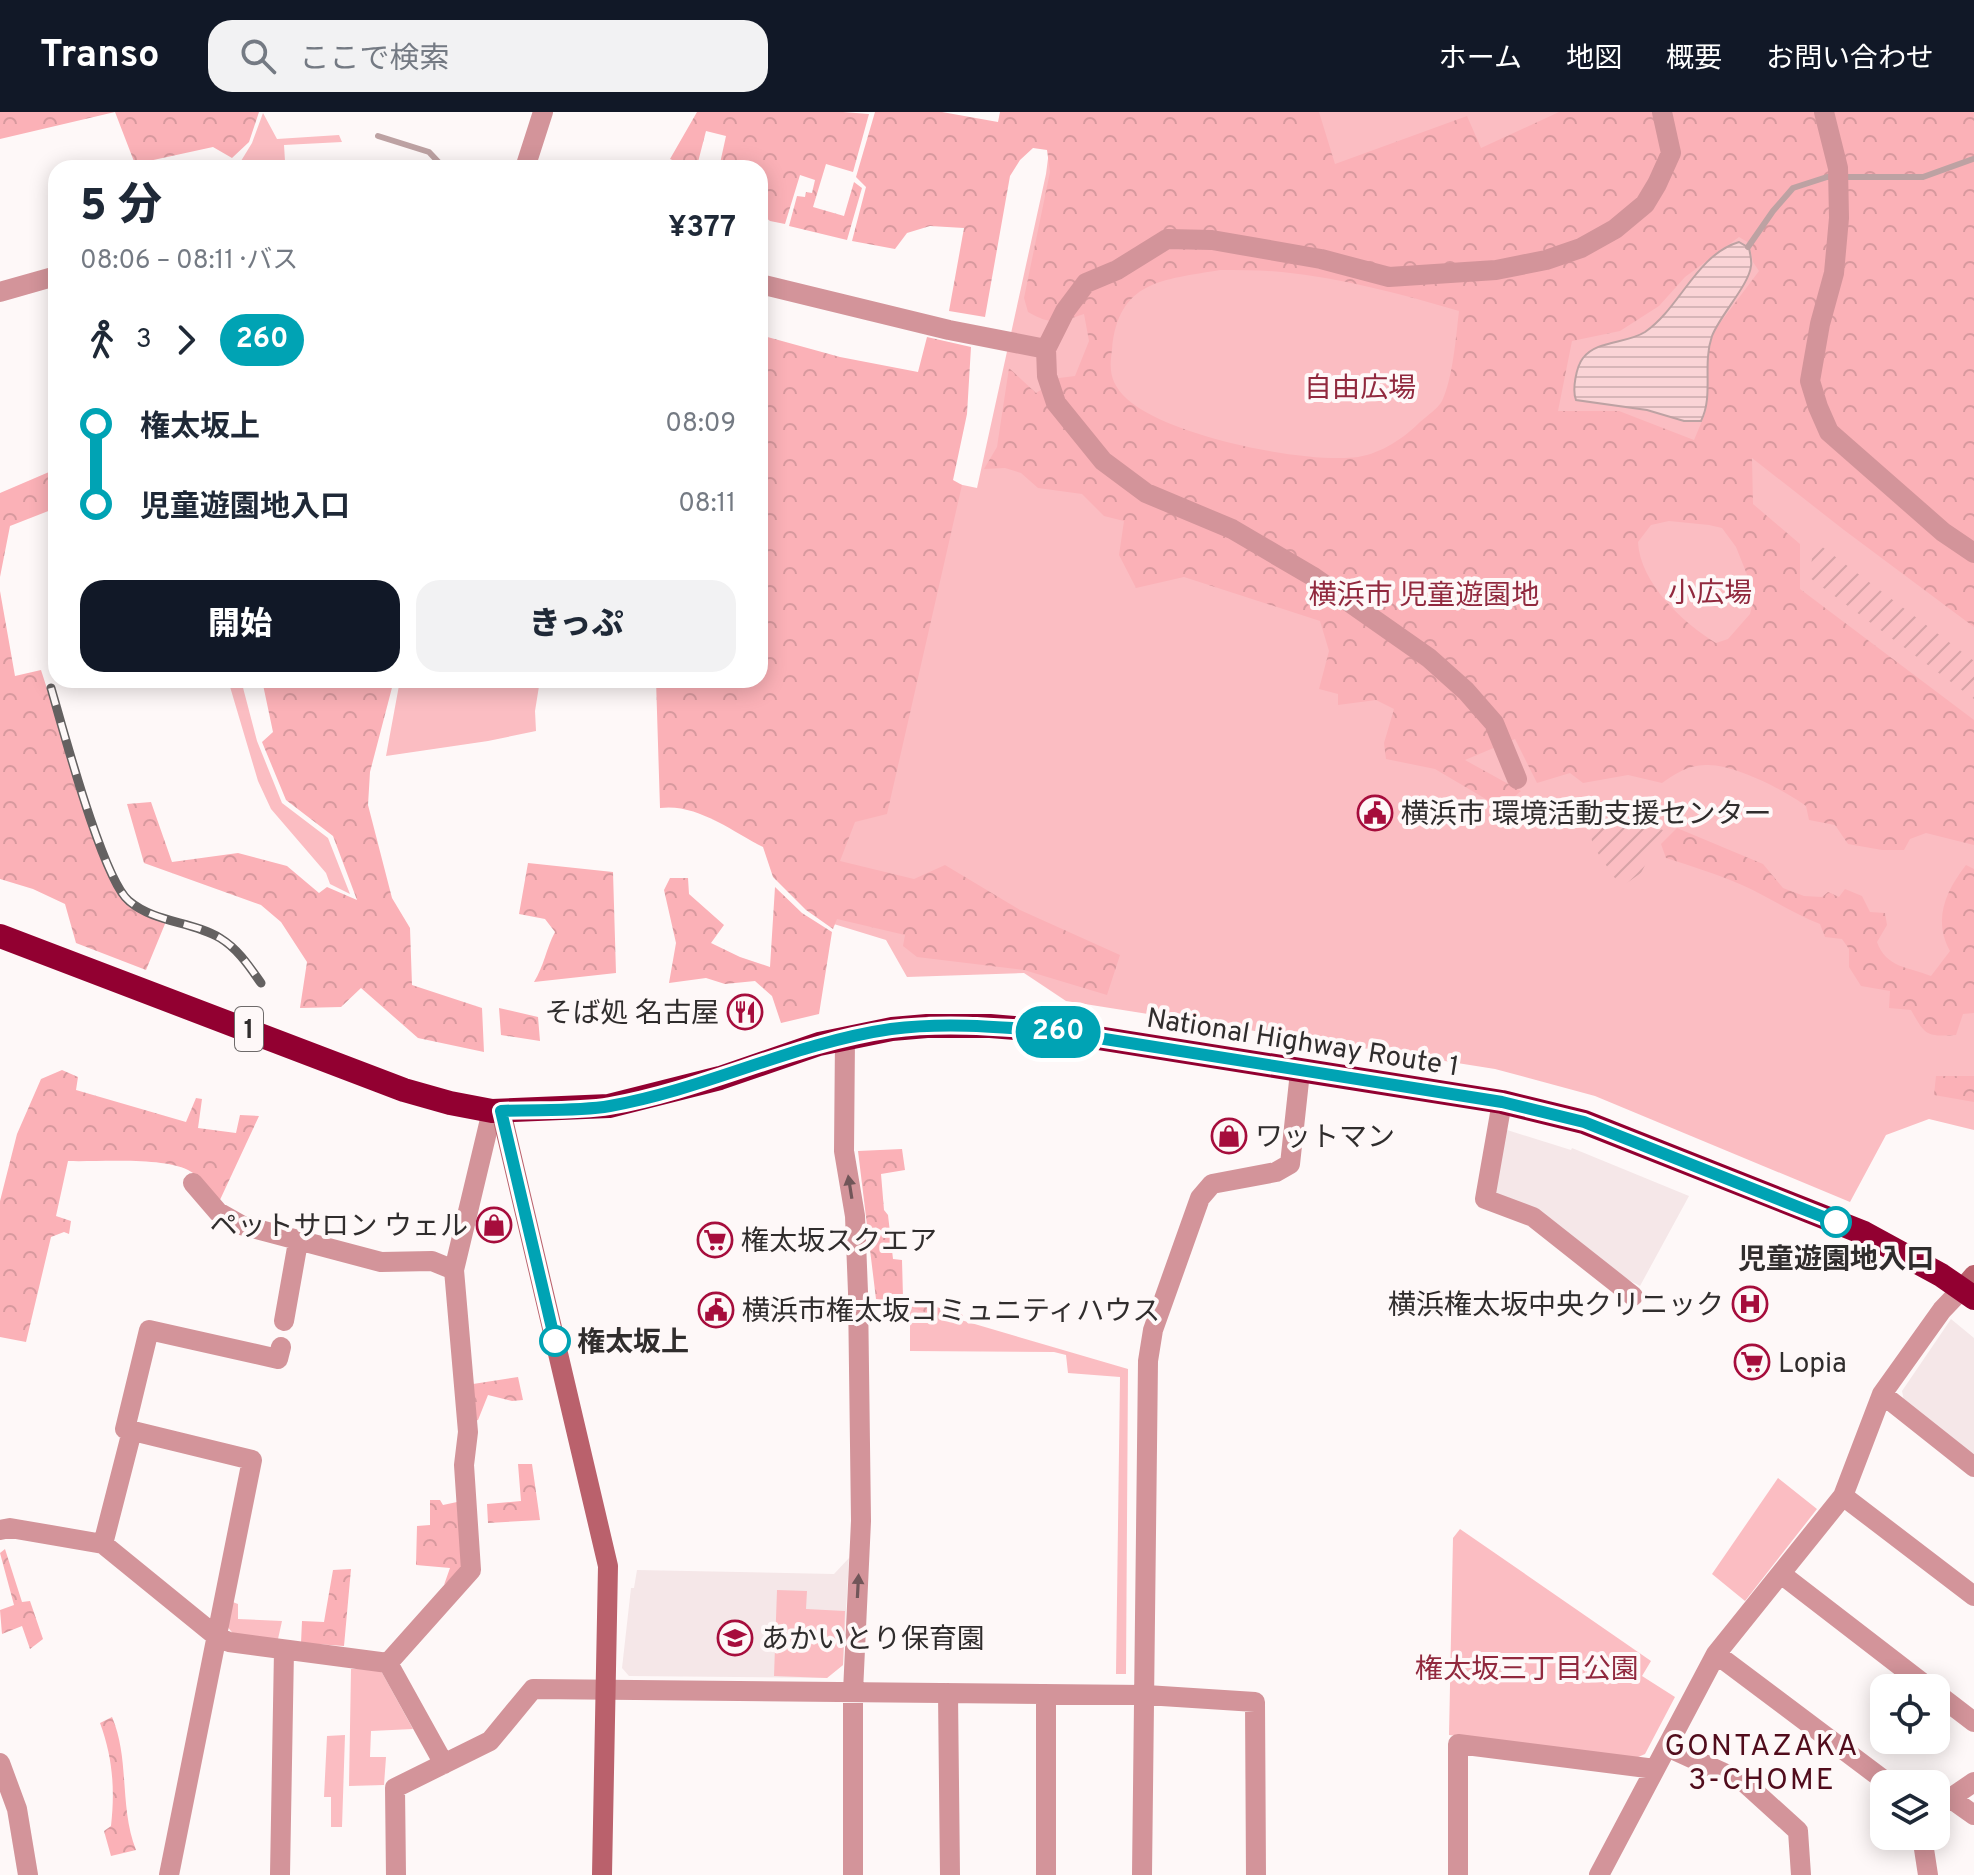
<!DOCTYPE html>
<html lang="ja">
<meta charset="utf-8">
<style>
body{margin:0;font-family:Overpass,"Noto Sans JP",sans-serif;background:#f2f2f3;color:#1f2937;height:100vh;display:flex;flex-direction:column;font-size:30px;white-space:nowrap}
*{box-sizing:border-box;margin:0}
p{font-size:26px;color:#747a83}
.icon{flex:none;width:44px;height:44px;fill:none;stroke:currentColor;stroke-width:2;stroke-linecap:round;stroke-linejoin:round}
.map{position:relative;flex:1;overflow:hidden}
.details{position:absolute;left:48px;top:48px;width:720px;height:528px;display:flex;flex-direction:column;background:#fff;border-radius:24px;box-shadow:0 4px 20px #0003}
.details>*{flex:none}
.badge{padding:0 16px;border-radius:26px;font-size:28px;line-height:52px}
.controls{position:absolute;left:1870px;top:1562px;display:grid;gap:16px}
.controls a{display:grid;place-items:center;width:80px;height:80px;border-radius:16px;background:#fff;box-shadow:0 4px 20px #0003;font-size:40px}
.map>.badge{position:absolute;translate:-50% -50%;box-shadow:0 0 0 4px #fff}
.legs{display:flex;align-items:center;gap:12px;height:88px;padding:0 32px;font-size:26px}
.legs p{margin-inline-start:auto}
.headline{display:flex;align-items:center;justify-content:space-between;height:136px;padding:0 32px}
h1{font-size:44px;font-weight:800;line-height:60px}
.button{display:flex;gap:16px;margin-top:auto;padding:16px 32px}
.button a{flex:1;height:92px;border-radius:24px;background:#111827;color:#fff;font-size:32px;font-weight:800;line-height:92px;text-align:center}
.button a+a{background:#f2f2f3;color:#1f2937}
ul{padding:0 32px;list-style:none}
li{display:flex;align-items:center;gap:28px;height:80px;font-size:30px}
li i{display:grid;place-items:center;width:12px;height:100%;margin:0 10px;background:currentColor}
li i::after{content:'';width:20px;height:20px;margin:-10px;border:6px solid;border-radius:50%;background:#fff}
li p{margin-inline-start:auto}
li:first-child i{background:linear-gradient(#0000 50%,currentColor 0)}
li:last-child i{background:linear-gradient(currentColor 50%,#0000 0)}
header{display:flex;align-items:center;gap:48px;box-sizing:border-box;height:112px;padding:0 40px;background:#111827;color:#fff}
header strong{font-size:38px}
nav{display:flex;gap:44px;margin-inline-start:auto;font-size:28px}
.search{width:560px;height:72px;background:#f2f2f3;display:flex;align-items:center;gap:20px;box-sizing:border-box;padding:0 28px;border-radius:24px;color:#747a83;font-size:30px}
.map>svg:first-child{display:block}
.built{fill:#f5e7e8}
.green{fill:#fbbdc2}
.forest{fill:url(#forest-crowns);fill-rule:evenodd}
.garden{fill:url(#garden-furrows)}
.water{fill:url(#water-rules);stroke:#bda2a3;stroke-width:2}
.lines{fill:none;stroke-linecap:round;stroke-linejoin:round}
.stream{stroke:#bda2a3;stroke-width:6}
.street{stroke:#d3949a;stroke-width:20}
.secondary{stroke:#ba616c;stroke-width:20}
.highway{stroke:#920031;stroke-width:24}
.rail-casing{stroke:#646161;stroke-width:9}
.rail{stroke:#fef8f8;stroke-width:6;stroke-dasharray:18;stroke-linecap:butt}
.oneway{fill:#715659}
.line-1-casing{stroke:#fff;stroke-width:18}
.line-1{stroke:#00a3b4;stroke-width:12}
.stop-1-dot{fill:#fff;stroke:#00a3b4;stroke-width:4}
.labels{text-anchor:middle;stroke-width:8;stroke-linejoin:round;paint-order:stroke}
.shield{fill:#fef8f8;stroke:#6e6a6a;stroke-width:2}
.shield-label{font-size:26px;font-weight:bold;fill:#302d2d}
.park-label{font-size:28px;fill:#91293e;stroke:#fef8f8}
.poi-label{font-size:28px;fill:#302d2d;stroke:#fef8f8;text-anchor:start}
.street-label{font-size:28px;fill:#302d2d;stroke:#fef8f8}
.stop-label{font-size:28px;font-weight:bold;fill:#302d2d;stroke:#fef8f8}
.neighbourhood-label{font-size:30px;letter-spacing:2px;fill:#510c1c;stroke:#fef8f8}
</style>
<header>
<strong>Transo</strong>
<div class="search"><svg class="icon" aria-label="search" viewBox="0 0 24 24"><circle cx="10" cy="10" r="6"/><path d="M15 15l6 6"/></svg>ここで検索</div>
<nav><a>ホーム</a><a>地図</a><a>概要</a><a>お問い合わせ</a></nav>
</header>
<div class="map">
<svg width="1974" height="1763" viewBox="0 0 1974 1763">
<defs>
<pattern id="forest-crowns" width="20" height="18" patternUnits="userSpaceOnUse" patternTransform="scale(2)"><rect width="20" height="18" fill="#fbb1b7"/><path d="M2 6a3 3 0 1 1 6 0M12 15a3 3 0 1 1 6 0" fill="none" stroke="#d7999e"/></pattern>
<pattern id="garden-furrows" width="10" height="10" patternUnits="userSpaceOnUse" patternTransform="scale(2)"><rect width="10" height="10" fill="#fbbdc2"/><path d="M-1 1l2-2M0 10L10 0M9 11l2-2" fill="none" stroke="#d7a3a7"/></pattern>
<pattern id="water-rules" width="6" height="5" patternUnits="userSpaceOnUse" patternTransform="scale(2)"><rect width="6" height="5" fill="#fad4d6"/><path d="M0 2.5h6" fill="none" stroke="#d7b6b8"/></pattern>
</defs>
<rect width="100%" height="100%" fill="#fef8f8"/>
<path class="built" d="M1504 1017 1571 1038 1572 1036 1689 1084 1640 1174 1617 1162 1495 1082Z
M1951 1207 1974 1226V1343L1904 1289 1902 1279Z
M849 1446 843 1553 827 1566 629 1564 622 1556 631 1476H634L637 1458 834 1462Z"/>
<path class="green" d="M1054 0H1886L1974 381V1018L1929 1007 1886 1023 1850 1090 1595 984 1495 957 1066 889 1024 861 907 865 886 828 824 809 768 732 813 581 934 367 977 376 1046 62Z
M263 1 277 27 339 23 342 30 284 33 285 49 302 56H257L241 49 252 31Z
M228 568H241L257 629 282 691 328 726 350 782 330 772 326 761 271 697 258 669Z
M400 568H540L535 599 536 619 488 629 386 644Z
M910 1195 960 1211 961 1208 1128 1257 1126 1562H1116L1120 1265 1068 1261 1066 1243 1054 1240 910 1239Z
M1778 1366 1817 1397 1745 1489 1712 1462Z
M1460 1417 1651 1549 1642 1564 1675 1585 1645 1642 1636 1646 1449 1623 1453 1426Z
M777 1478 807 1479 806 1497 845 1499 843 1553 827 1566 774 1564Z
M230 1489 238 1492V1507L282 1509 278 1527 234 1523 227 1514Z
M351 1557H380L413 1617 371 1619 370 1645H386L384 1673 349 1674Z
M345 1623 342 1715H331V1685H324L327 1624Z"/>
<path class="forest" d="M0 0H259L249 30 232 46 213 35 135 52 115 0 0 27Z
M697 0H843L869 2 853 60 826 52 813 95 844 104 854 70 862 76 847 128 789 114 797 84 805 85 806 80 812 81 815 68 800 63 785 112 770 109 760 101V56H719L726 24 706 19 697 54H685L670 47Z
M875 0H942L998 10 1000 0H1319L1335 52 1467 4 1481 36 1559 0H1974V515L1844 418 1752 346 1753 392 1800 432V477L1974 608V733L1926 721 1910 727 1904 738H1882L1848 732 1835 713 1809 708 1806 694C1784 678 1736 653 1708 653 1690 652 1676 661 1662 671L1628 663 1583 671 1570 661 1537 671 1515 627 1465 648 1521 679 1501 696 1435 657 1386 647 1384 631 1394 597 1376 588 1338 593V582L1319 577 1329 539 1320 509 1184 465 1136 476 1119 443 1124 409 1104 404 1082 382 1038 376 1021 361 1005 356 984 357 997 335 1009 256 1036 281 1059 266 1075 264 1089 229 1084 202C1060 210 1052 214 1028 200L1024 186 1050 60 1047 38 1033 36 1020 48 1010 64 985 205 949 199 964 116 930 114 907 121 895 137 852 129 866 75 856 65ZM1739 125 1749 131 1753 150 1759 159 1705 231 1698 253 1705 302 1694 328 1619 299H1558L1572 229 1620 219 1659 194 1685 165ZM1220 158C1241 158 1262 158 1282 160 1342 166 1401 182 1459 199 1456 224 1453 266 1442 289 1438 296 1427 304 1420 310 1404 326 1382 341 1358 345 1304 352 1167 324 1127 287 1110 271 1109 258 1112 238 1118 168 1163 168 1220 158ZM1669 409 1709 413 1722 416 1736 435 1748 465 1754 487 1750 502 1728 527 1716 531C1683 511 1640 471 1638 430L1651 413Z
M760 223 840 245 918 260 927 225 971 235 967 302 953 368 962 373 887 702 855 710 840 749 914 767 945 753 1020 798 1120 843 1107 883 1024 858 917 845 903 834 905 823 837 807 833 817 806 798 773 765 763 735C732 719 696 691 660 696L656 568H760Z
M56 357V396L10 414 0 465V381Z
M0 479 15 564 41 558 98 735 117 780 167 807 146 858 76 831 65 792 33 777 0 767Z
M262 568H394L370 660 368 693 392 786 410 816 412 873 482 896 484 940 418 926 361 876 341 895 300 896 307 850 281 810 261 793 144 751 127 692 151 690 172 750 238 741 287 754 319 781 327 775 357 788 333 724 286 688 262 630 273 620Z
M1677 716 1763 752 1783 776 1804 784 1822 785 1828 780 1839 785 1845 777 1862 784 1870 800 1885 801 1887 813 1877 830C1886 856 1909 855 1931 864L1950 839C1933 808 1945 780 1966 753L1974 757V901L1963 902 1956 923C1926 925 1925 923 1911 898L1889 896 1890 879 1861 874 1849 855V837L1842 827 1825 825 1820 812C1792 801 1769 785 1742 773 1717 762 1691 754 1666 746L1661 732Z
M528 751 613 760 616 861 534 870C544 854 546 837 555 820L545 807 519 802Z
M670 766H688L689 782 724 813 711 831 740 845 770 855 775 775 802 801 832 820 819 902 781 911 772 884 755 869 725 872 706 866 669 871 676 831 664 778Z
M499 896 538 905 540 929 501 923Z
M62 958 78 965 76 978 186 1010 196 986 202 987 198 1016 236 1021 240 1003 259 1004 219 1090C210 1080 201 1064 188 1058 162 1045 99 1050 68 1049L56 1104 71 1109 69 1122 64 1120 51 1125 26 1230 0 1225V1089L17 1022 41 967Z
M1936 964H1974V990L1934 983Z
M902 1037 905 1058 881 1062 884 1098 888 1103 893 1147 902 1148 903 1185 963 1203 960 1211 886 1188 876 1187 858 1039Z
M518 1265 523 1288 512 1289 488 1283 478 1308 473 1310V1272Z
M518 1352H532L540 1408 488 1411 487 1392 521 1389Z
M430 1388H440L443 1393 457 1390 462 1455 444 1473 450 1456 416 1453 417 1414 430 1413Z
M5 1437 22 1490 30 1489 43 1527 30 1537 22 1514 2 1522 0 1498 14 1493 0 1441Z
M351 1457 344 1534 301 1531 302 1509 324 1510 333 1458Z
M112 1605C130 1647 119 1695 136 1738L111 1744 104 1719 111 1714C115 1678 113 1646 100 1611Z"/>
<path class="garden" d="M1821 434 1974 549V587L1810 466 1812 446Z
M1602 700 1663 718 1641 761 1621 775 1593 734 1589 714Z"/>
<path class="water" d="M1739 130 1749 136C1750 141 1752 149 1751 154 1749 173 1720 203 1712 224 1702 253 1714 283 1701 309H1684L1647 298 1576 288C1572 278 1576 255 1583 246 1597 228 1626 232 1645 220 1681 195 1696 143 1739 130Z"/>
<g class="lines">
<path class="stream" d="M378 24 429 40 444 56
M1748 135 1773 99 1793 76 1827 65H1923L1973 47"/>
<path class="street" d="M1824 0 1838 56 1839 106 1834 161 1820 212 1810 269 1818 295 1829 320 1943 420 1974 441
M525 56 543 0
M760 172 949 218 1046 237
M0 180 56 164
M1517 667 1494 611 1466 579 1429 546 1312 464 1232 417 1146 381 1103 349 1056 291 1047 264 1046 237 1065 199 1086 171 1117 158 1167 127 1212 128 1321 147 1389 165 1496 158 1546 148 1581 136 1615 117 1645 92 1657 72 1671 41 1662 0
M845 926 844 1039 855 1104 858 1180 861 1409 853 1580V1763
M1502 990 1485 1087 1533 1105 1633 1184
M193 1071 218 1100 241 1113 381 1150 432 1149 454 1158
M284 1209 298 1130
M1882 1282 1974 1355
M1843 1384 1974 1484
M0 1418 10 1416 103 1432 216 1524 229 1530 388 1551 471 1458 464 1353 468 1320 454 1158 492 999
M103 1432 132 1319
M1781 1462 1929 1576
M1716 1542 1889 1672
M388 1551 444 1652
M948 1581 950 1763
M1936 1581 1974 1610
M1667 1635 1744 1670 1798 1719 1801 1763
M0 1651 17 1697 28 1763
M1950 1686 1974 1703
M1936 1696 1974 1670
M1922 1724 1928 1763
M169 1763 252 1348 125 1317 149 1218 278 1247 281 1235
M280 1763 284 1538
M396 1763 395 1676 490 1629 533 1577 1146 1583 1255 1590 1256 1763
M1046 1763V1582
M1142 1763 1148 1249 1153 1218 1200 1086 1212 1072 1276 1060 1290 1052 1300 960
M1458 1763V1632L1655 1657
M1599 1763 1716 1542 1843 1384 1882 1282 1942 1198 1962 1177"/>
<path class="secondary" d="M501 999 608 1454 602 1763
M1962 1177 1974 1163"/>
<path class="highway" d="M0 824 404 978 450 991 492 999 609 994 720 966 819 932 892 917 927 914H990L1054 919 1502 990 1584 1010 1864 1121 1941 1163 1974 1186"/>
<g class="rail-casing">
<path id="rail" d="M51 576C63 617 103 768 129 789 155 811 192 809 220 826 238 837 249 854 261 871"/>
</g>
<use href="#rail" class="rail"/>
</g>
<defs><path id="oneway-solid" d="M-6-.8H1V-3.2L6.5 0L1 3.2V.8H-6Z" transform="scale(2)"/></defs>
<g class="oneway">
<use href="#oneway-solid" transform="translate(850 1075) rotate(-99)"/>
<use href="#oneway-solid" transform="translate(858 1474) rotate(-87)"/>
</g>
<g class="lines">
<g class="line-1-casing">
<path id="line-1" d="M555 1229 501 999C536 997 575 1000 610 994 706 977 794 931 891 917 945 910 1000 915 1054 919L1502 990 1584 1010 1836 1110"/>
</g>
<use href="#line-1" class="line-1"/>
</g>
<defs>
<g id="civic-ring" transform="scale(1.8)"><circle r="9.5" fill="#fef8f8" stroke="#a60d3c" stroke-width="1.5"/><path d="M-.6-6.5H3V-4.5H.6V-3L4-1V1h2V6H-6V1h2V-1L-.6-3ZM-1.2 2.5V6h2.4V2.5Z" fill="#a60d3c"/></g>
<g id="restaurant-ring" transform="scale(1.8)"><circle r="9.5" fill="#fef8f8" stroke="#a60d3c" stroke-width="1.5"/><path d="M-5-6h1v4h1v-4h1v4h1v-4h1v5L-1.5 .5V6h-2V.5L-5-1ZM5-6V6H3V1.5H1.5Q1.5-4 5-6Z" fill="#a60d3c"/></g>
<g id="shop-ring" transform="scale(1.8)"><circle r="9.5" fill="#fef8f8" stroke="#a60d3c" stroke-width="1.5"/><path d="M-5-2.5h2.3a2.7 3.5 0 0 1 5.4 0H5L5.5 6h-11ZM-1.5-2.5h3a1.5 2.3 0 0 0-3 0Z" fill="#a60d3c"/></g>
<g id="supermarket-ring" transform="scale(1.8)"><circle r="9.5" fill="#fef8f8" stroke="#a60d3c" stroke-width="1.5"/><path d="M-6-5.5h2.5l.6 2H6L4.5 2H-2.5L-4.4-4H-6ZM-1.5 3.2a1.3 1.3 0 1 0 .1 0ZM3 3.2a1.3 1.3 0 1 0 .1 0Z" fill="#a60d3c"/></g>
<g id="hospital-ring" transform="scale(1.8)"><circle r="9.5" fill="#fef8f8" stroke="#a60d3c" stroke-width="1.5"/><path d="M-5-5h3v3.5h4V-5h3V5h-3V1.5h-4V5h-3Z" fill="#a60d3c"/></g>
<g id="school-ring" transform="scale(1.8)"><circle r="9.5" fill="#fef8f8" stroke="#a60d3c" stroke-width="1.5"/><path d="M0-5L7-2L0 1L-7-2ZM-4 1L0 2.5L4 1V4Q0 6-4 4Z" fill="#a60d3c"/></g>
</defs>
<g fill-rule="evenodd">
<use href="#civic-ring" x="1375" y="701"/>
<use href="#restaurant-ring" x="745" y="900"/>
<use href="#shop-ring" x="1229" y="1024"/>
<use href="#shop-ring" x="494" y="1113"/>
<use href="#supermarket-ring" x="715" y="1128"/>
<use href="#hospital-ring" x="1750" y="1192"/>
<use href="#civic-ring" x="716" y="1198"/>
<use href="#supermarket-ring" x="1752" y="1250"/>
<use href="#school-ring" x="735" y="1526"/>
</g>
<g class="stop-1-dot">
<circle cx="1836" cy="1110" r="14"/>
<circle cx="555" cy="1229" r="14"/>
</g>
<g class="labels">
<rect class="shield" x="235" y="895" width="28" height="44" rx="6"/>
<g class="shield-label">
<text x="249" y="926">1</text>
</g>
<g class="park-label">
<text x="1360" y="285">自由広場</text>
<text x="1710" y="490">小広場</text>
<text x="1424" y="492">横浜市 児童遊園地</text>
<text x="1527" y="1566">権太坂三丁目公園</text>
</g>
<g class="poi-label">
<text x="1401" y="711">横浜市 環境活動支援センター</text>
<text x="719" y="910" text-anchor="end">そば処 名古屋</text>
<text x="1255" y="1034">ワットマン</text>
<text x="468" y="1123" text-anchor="end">ペットサロン ウェル</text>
<text x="741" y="1138">権太坂スクエア</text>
<text x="1724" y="1202" text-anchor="end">横浜権太坂中央クリニック</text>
<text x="742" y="1208">横浜市権太坂コミュニティハウス</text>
<text x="1778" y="1260">Lopia</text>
<text x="761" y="1536">あかいとり保育園</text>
</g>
<g class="street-label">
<text transform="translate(1303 929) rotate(9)" y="10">National Highway Route 1</text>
</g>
<g class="stop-label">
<text x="1836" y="1156">児童遊園地入口</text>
<text x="577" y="1239" text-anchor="start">権太坂上</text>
</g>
<g class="neighbourhood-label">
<text x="1762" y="1643">GONTAZAKA<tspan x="1762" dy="34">3-CHOME</tspan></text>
</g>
</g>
</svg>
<div class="controls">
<a><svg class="icon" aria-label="locate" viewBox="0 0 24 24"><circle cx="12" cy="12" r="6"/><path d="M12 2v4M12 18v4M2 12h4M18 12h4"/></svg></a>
<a><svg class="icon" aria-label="layers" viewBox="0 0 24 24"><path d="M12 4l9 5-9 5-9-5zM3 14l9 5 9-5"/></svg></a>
</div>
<b class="badge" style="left:1058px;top:920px;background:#00a3b4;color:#fff">260</b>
<section class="details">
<div class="headline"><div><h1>5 分</h1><p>08:06 – 08:11 · バス</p></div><b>¥377</b></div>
<div class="legs"><svg class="icon" aria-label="walk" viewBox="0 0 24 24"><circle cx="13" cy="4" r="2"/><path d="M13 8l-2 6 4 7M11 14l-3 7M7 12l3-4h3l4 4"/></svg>3<svg class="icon" aria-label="forward" viewBox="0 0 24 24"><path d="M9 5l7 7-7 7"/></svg><b class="badge" style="background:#00a3b4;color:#fff">260</b></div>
<ul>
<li><i style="color:#00a3b4"></i><b>権太坂上</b><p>08:09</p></li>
<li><i style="color:#00a3b4"></i><b>児童遊園地入口</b><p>08:11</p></li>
</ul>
<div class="button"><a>開始</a><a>きっぷ</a></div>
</section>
</div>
